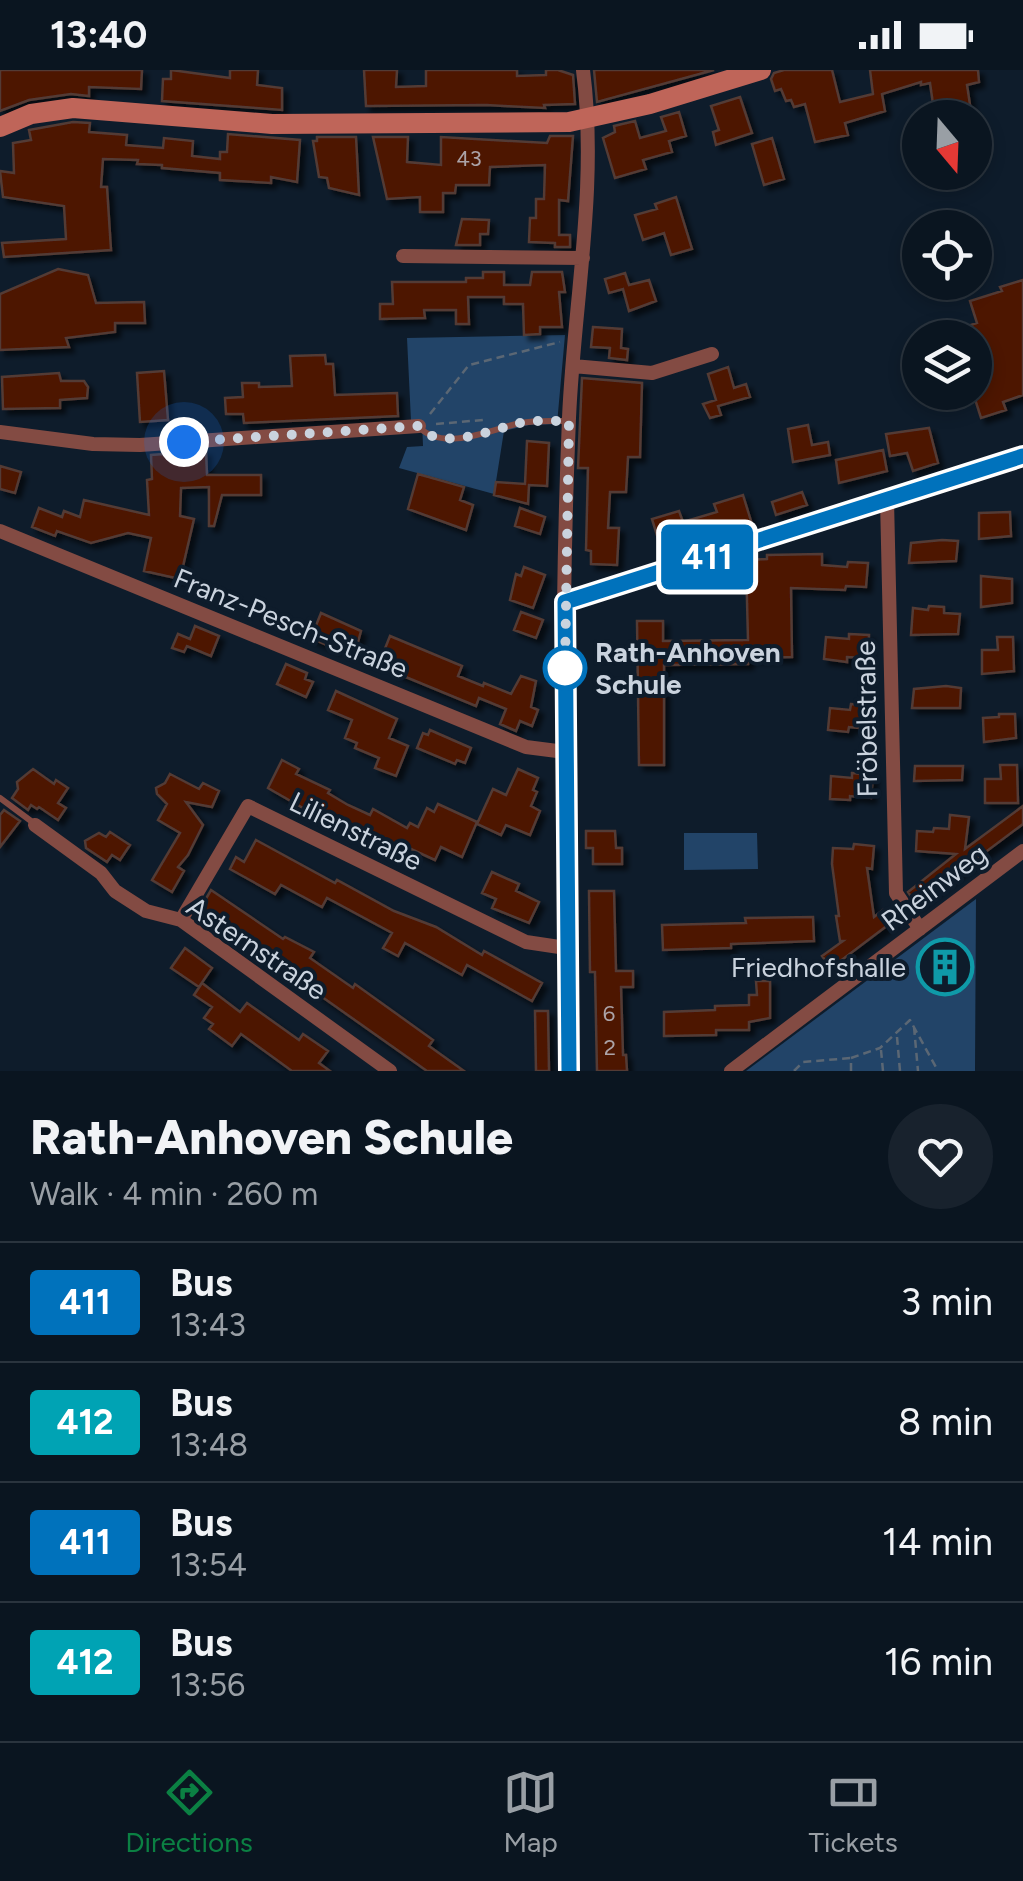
<!DOCTYPE html>
<meta charset="utf-8">
<style>
body{margin:0;font-family:Figtree,sans-serif;background:#18222d;color:#f1f3f6;height:100vh;display:flex;flex-direction:column;font-size:38px;white-space:nowrap}
*{box-sizing:border-box;margin:0}
p{font-size:32px;color:#999fa5}
.icon{flex:none;width:55px;height:55px;fill:none;stroke:currentColor;stroke-width:2;stroke-linecap:round;stroke-linejoin:round}
.map{position:relative;height:1001px;overflow:hidden}
.drawer{display:flex;flex-direction:column;background:#0a1520;flex:1}
.drawer>*{flex:none}
.badge{padding:0 20px;border-radius:8px;font-size:35px;line-height:65px}
.needle{width:65px;rotate:161deg}
.tools{position:absolute;left:902px;top:30px;display:grid;gap:20px}
.tools a{display:grid;place-items:center;width:90px;height:90px;border-radius:50%;background:#0a1520;box-shadow:0 5px 15px #0003,0 0 0 2px #2a343e;font-size:50px}
.you{position:absolute;width:50px;height:50px;margin:-25px;border:8px solid #fff;border-radius:50%;background:#1a73e8;box-shadow:0 0 0 15px #1a73e833}
.map>.badge{position:absolute;translate:-50% -50%;box-shadow:0 0 0 5px #fff}
.round{display:grid;place-items:center;flex:none;width:105px;height:105px;border-radius:52px;background:#18222d}
.head{display:flex;align-items:center;justify-content:space-between;height:170px;padding:0 30px}
h1{font-size:48px;font-weight:800;line-height:75px}
ul{padding:0;list-style:none}
li{display:flex;align-items:center;gap:30px;height:120px;padding:0 30px;border-top:2px solid #2a343e}
li div{flex:1}
li b{display:block;font-size:38px}
li em{font-style:normal}
li .badge{min-width:110px;font-weight:700;text-align:center}
.status{display:flex;justify-content:space-between;align-items:center;height:70px;padding:0 50px;background:#0a1520;direction:ltr}
.status svg{height:28px;fill:currentColor}
.dock{display:flex;justify-content:space-around;align-items:center;height:140px;border-top:2px solid #2a343e;background:#0a1520;font-size:28px;color:#999fa5}
.dock a{display:grid;justify-items:center;gap:5px}
.dock .selected{color:#0b8043}
.map>svg:first-child{display:block}
.green{fill:#224468}
.building{fill:#4e1402;stroke:#533b34;stroke-width:2.5;filter:url(#shadow)}
.lines{fill:none;stroke-linecap:round;stroke-linejoin:round}
.path{stroke:#5b6774;stroke-width:2.5;stroke-dasharray:8 5;stroke-linecap:butt}
.service{stroke:#834b43;stroke-width:6}
.minor{stroke:#834b43;stroke-width:14}
.secondary{stroke:#bf6559;stroke-width:20}
.line-casing{stroke:#fff;stroke-width:22}
.line{stroke:#0072bc;stroke-width:15}
.walk{stroke:#cad3de;stroke-width:10;stroke-dasharray:0 18}
.stop-dot{fill:#fff;stroke:#0072bc;stroke-width:5}
.labels{text-anchor:middle;stroke-width:8;stroke-linejoin:round;paint-order:stroke}
.number-label{font-size:22px;fill:#aba3a7}
.street-label{font-size:28px;fill:#cad3de;stroke:#0e1c2b}
.stop-label{font-size:28px;font-weight:bold;fill:#cad3de;stroke:#0e1c2b;text-anchor:start}
.poi-label{font-size:28px;fill:#cad3de;stroke:#0e1c2b;text-anchor:end}
</style>
<div class="status"><b>13:40</b><svg viewBox="0 0 49 12"><path d="M0 12V9h3v3zM5 12V6h3v6zM10 12V3h3v9zM15 12V0h3v12zM26 1h20v11H26zM47 4h2v5h-2z"/></svg></div>
<div class="map">
<svg width="1023" height="1001" viewBox="0 0 1023 1001">
<defs>
<filter id="shadow"><feDropShadow dx="5" dy="5" stdDeviation="2.5" flood-color="#0009"/></filter>
</defs>
<rect width="100%" height="100%" fill="#0e1c2b"/>
<path class="green" d="M565 265 557 354 529 355 504 361 494 424 399 398 407 377 423 376 422 351H411L407 268Z
M684 763H757L758 799 684 800Z
M976 829 975 1001H746Z"/>
<path class="building" d="M0 0H142L141 19 89 17V26L71 24 29 30 0 41Z
M171 0 230 8V0H258L257 15 282 18V40L162 31 163 9H171Z
M364 0H397L396 17 426 16V0H517V6L546 5V0H558L573 5 575 34 544 35 545 38 486 35 366 36Z
M594 0H714L597 32Z
M784 0H832L840 32 873 24 870 0H978L979 12 967 15 972 48H935L930 13 921 15V12L882 24 885 41 845 53 848 65 815 72 805 34 794 37 791 30 786 31 781 19 775 21 771 9 774 3Z
M740 27 752 63 716 75 713 62 719 60 711 36Z
M679 42 686 66 669 71 672 82 643 90 646 99 615 108 603 68 615 62 614 56 635 51 640 68 666 61 661 47Z
M73 52 90 53 89 62 127 65 126 75 163 78 164 68 193 71 192 86 220 89V82H227L228 64 300 70 297 112 271 107V113L220 110V103L162 98V95L137 94 138 90 103 89 101 117H107L111 180 4 187 2 173 66 169 64 136 3 127 0 101 14 103 13 73 31 70 29 60Z
M550 66H573L568 131 559 130V165H570V177H555V173L529 172 530 148H536V129H544L545 95 490 97 489 115H456L455 123H443V142H420V127L387 129 373 67H408L407 92 441 95V67L547 73Z
M317 67H356L359 125 329 118 327 108 319 107 313 71H317Z
M772 68 784 109 764 115 752 74Z
M676 127 692 179 671 185 664 163 643 170 635 145 657 139 655 134Z
M462 149 489 150 488 164H480V175H456Z
M58 199 88 205 96 233 144 232 145 253H115V262L66 268 69 277 0 280V224Z
M483 202H504V215H530L532 202H562L565 222H559L562 257H540V264L524 265 523 234H504V227H468L469 254H456V240H424L425 248 380 249V234H393L392 212H466V208H483Z
M625 203 629 215 649 210 656 231 629 241 623 219 609 223 605 209Z
M1023 210V325L1003 332 1006 340 981 348 975 329V268H941V265L977 253 970 231 1002 221 1000 217Z
M593 257 622 259 621 278 628 279 627 290 609 288 610 278 591 277Z
M325 285 326 294H333L335 325 397 323 398 346 244 353 243 344H226L225 328 243 327 242 313H259V317L292 316 290 286Z
M728 297 734 318 746 314 750 327 718 336 721 345 710 348 703 334 716 330 708 304Z
M164 301 168 350 140 352 137 303Z
M59 303 61 311H84L88 317 87 328 60 330V338L3 339 2 307Z
M582 308 642 313 640 387H628L626 422H610L608 458H619L617 495 591 494V481L586 480 588 398H578Z
M808 355 812 375 828 372 830 385 793 392 788 359Z
M929 358 938 393 913 401 907 383 890 386 886 364Z
M527 371 549 373 547 416 529 415 528 434 494 425 496 412 525 414Z
M883 380 887 401 839 413 836 390Z
M206 381 207 405H261V425H222L214 456H209V417L181 418 180 446 194 449 180 509 144 501 151 468 128 463 91 473 57 461 55 466 32 457 39 438 62 447 64 441 80 447 84 430 149 445 147 410 152 409 151 385Z
M0 396 21 402 15 423 0 419Z
M418 404 464 417 460 430 473 435 466 460 408 439Z
M802 422 807 435 776 445 772 432Z
M743 425 751 451 701 463 702 466 675 474 674 471 660 475 652 449 679 441 683 452 717 442 714 434Z
M520 438 545 447 540 464 515 456Z
M1010 442 1011 466 979 469V443Z
M942 470 958 471 956 491 909 493 911 473Z
M822 484V495L847 497 848 492 868 493 866 517 846 516 845 520 791 518 792 587 748 588V594L664 595V695H639L637 551H663V571L748 570 746 490 767 489V485Z
M524 497 545 505 533 538 510 530 516 504 521 506Z
M981 506 1012 509V533L981 537Z
M929 536 944 537V543L960 544 958 564 911 565 913 538 928 540Z
M521 542 543 550 536 568 514 560Z
M321 543 361 561 358 572 341 568 336 579 311 568Z
M195 556 219 566 211 586 187 576 184 582 172 578 178 564 190 569Z
M849 564 869 565 868 588 847 587V592L824 589 826 567 849 569Z
M390 566 462 596 458 606 483 616 484 613 511 624 521 606 536 611 531 637 538 640 532 656 520 651 516 661 500 654 506 639 479 628 476 636 396 603 400 594 382 586Z
M997 567H1013L1014 601 982 604V580H998Z
M286 594 307 603 305 609 313 612 306 627 277 614Z
M946 616 961 618 960 638H912L914 619Z
M336 621 397 649 389 668 408 676 396 706 375 698 379 688 355 678 357 673 345 668 352 650 328 640Z
M851 634 871 636 869 659 849 657 848 662 828 660 830 638 850 640Z
M999 644H1015L1016 668 984 672 983 648 999 647Z
M430 660 471 678 465 693 457 690 455 694 417 678 423 663 428 665Z
M282 690 299 699 296 704 330 720 328 723 348 735 370 745 373 739 407 758 410 753 418 757 427 738 434 742 438 734 477 752 462 787 441 777 435 790 400 774 396 784 344 759 347 755 305 735 303 738 268 718Z
M1000 695H1017L1018 733H985V709H1001Z
M915 696H963L962 710 914 711Z
M33 699 54 714 56 710 68 718 58 733 66 738 58 750 39 737 37 739 31 735 28 740 12 728 18 719 17 712Z
M518 699 538 708 533 720 537 722 531 736 540 741 530 765 506 755 501 765 477 754 493 719 506 725Z
M852 703 873 705 871 728 850 726V730L830 729 831 706 852 708Z
M170 704 199 719 203 713 219 721 212 737 186 732 203 755 188 785 178 797 184 801 172 822 152 810 180 763 158 750 167 734 157 724 156 718 165 713Z
M1023 736V754L916 834 908 822 956 784 916 781 917 761 933 762 934 758 949 759 950 745 969 747 965 779Z
M4 740 20 751 0 777V745Z
M586 761H615L616 778H622V794H593V778H586Z
M110 762 130 775 120 790 112 785 107 792 86 778 85 771 99 763 106 767Z
M256 770 335 813 337 810 394 841 436 857 482 885 484 881 542 913 532 931 467 895 462 905 405 873 398 886 383 878 392 863 327 828 322 837 281 815 275 824 230 799 236 787 244 792Z
M854 774 874 776 872 799 867 798 874 847 883 840 892 852 831 898 822 886 843 871H840L836 846H839L832 794 833 778 853 779Z
M492 802 519 814 516 821 539 832 529 853 492 838 496 829 482 823Z
M211 820 283 869 285 867 314 882 310 888 353 918 355 914 433 970 429 976 464 1001H427L216 852 200 839Z
M589 821H614L616 901H633V917H621L623 985H626L627 1001H597L595 902H590Z
M813 847 814 871 731 874V878L663 880 662 855 746 853 745 848Z
M185 878 212 898 199 917 171 898Z
M942 884 956 892 942 914 928 905Z
M756 911H770V948L749 952V960H716V965L664 966V942L715 940V936L749 935V925H757Z
M202 913 240 942 247 933 299 970 303 964 328 981 319 993 330 1001H292L241 964 232 976 209 959 213 954 204 948 212 937 194 925Z
M535 941H548L549 1001H536Z"/>
<g class="lines">
<path class="path" d="M430 344 469 295 560 272
M436 354 483 350
M914 957 918 1001
M897 967 900 1001
M881 980 883 1001
M794 1001 803 992 851 988
M851 1001V988L880 978 910 950 938 1001"/>
<path class="service" d="M420 358C444 382 493 359 520 353 535 350 552 351 568 351
M0 728 35 754"/>
<path class="minor" d="M403 186 583 188
M573 296 652 303 712 284
M0 362 93 374 140 375 419 356
M887 430 896 823 920 859
M0 461 526 677 565 682
M565 532 1023 386
M35 755 101 803 115 821 146 841 181 850 390 1001
M181 850 248 736 526 872 566 878
M569 1001C563 784 560 565 569 348 574 232 598 116 583 0
M731 1001 1023 781"/>
<path class="secondary" d="M0 57 31 44 73 38 272 54 569 52 650 34 761 0"/>
</g>
<g class="lines">
<g class="line-casing">
<path id="line" d="M569 1001 565 532 1023 386"/>
</g>
<use href="#line" class="line"/>
<path class="walk" d="M184 372 418 356C440 383 493 359 520 353 536 350 553 351 569 351L565 598"/>
</g>
<defs>
<g id="building-ring" transform="scale(2.875)"><circle r="9.5" fill="#0e1c2b" stroke="#0f9aa8" stroke-width="1.5"/><path d="M-4-6H4V6H1V3H-1V6H-4ZM-2.5-4.3h1.7v1.8h-1.7ZM.8-4.3h1.7v1.8H.8ZM-2.5-1h1.7V.8h-1.7ZM.8-1h1.7V.8H.8Z" fill="#0f9aa8"/></g>
</defs>
<g fill-rule="evenodd">
<use href="#building-ring" x="945" y="897"/>
</g>
<circle class="stop-dot" cx="565" cy="598" r="20"/>
<g class="labels">
<g class="number-label">
<text x="469" y="96">43</text>
<text x="609" y="951">6</text>
<text x="610" y="985">2</text>
</g>
<g class="street-label">
<text transform="translate(291 553) rotate(22)" y="10">Franz-Pesch-Straße</text>
<text transform="translate(866 649) rotate(-91)" y="10">Fröbelstraße</text>
<text transform="translate(356 761) rotate(26)" y="10">Lilienstraße</text>
<text transform="translate(934 817) rotate(-37)" y="10">Rheinweg</text>
<text transform="translate(257 878) rotate(34)" y="10">Asternstraße</text>
</g>
<g class="stop-label">
<text x="595" y="592">Rath-Anhoven<tspan x="595" dy="32">Schule</tspan></text>
</g>
<g class="poi-label">
<text x="906" y="907">Friedhofshalle</text>
</g>
</g>
</svg>
<div class="tools">
<a><svg class="needle" viewBox="-14 -14 28 28"><path d="M0-13l5 13h-10z" fill="#e53935"/><path d="M0 13l5-13h-10z" fill="#999fa5"/></svg></a>
<a><svg class="icon" aria-label="locate" viewBox="0 0 24 24"><circle cx="12" cy="12" r="6"/><path d="M12 2v4M12 18v4M2 12h4M18 12h4"/></svg></a>
<a><svg class="icon" aria-label="layers" viewBox="0 0 24 24"><path d="M12 4l9 5-9 5-9-5zM3 14l9 5 9-5"/></svg></a>
</div>
<div class="you" style="left:184px;top:372px"></div>
<b class="badge" style="left:707px;top:487px;background:#0072bc;color:#fff">411</b>
</div>
<section class="drawer">
<div class="head"><div><h1>Rath-Anhoven Schule</h1><p>Walk · 4 min · 260 m</p></div><a class="round"><svg class="icon" aria-label="heart" viewBox="0 0 24 24"><path d="M12 20l-8-8c-3-5 5-10 8-4 3-6 11-1 8 4z"/></svg></a></div>
<ul>
<li><span class="badge" style="background:#0072bc;color:#fff">411</span><div><b>Bus</b><p>13:43</p></div><em>3 min</em></li>
<li><span class="badge" style="background:#00a3b4;color:#fff">412</span><div><b>Bus</b><p>13:48</p></div><em>8 min</em></li>
<li><span class="badge" style="background:#0072bc;color:#fff">411</span><div><b>Bus</b><p>13:54</p></div><em>14 min</em></li>
<li><span class="badge" style="background:#00a3b4;color:#fff">412</span><div><b>Bus</b><p>13:56</p></div><em>16 min</em></li>
</ul>
</section>
<nav class="dock">
<a class="selected"><svg class="icon" aria-label="directions" viewBox="0 0 24 24"><path d="M12 3l9 9-9 9-9-9zM9 14v-3h6M13 9l2 2-2 2"/></svg>Directions</a>
<a><svg class="icon" aria-label="map" viewBox="0 0 24 24"><path d="M3 6l6-2 6 2 6-2v14l-6 2-6-2-6 2zM9 4v14M15 6v14"/></svg>Map</a>
<a><svg class="icon" aria-label="tickets" viewBox="0 0 24 24"><path d="M3 7h18v10H3zM15 7v10"/></svg>Tickets</a>
</nav>
